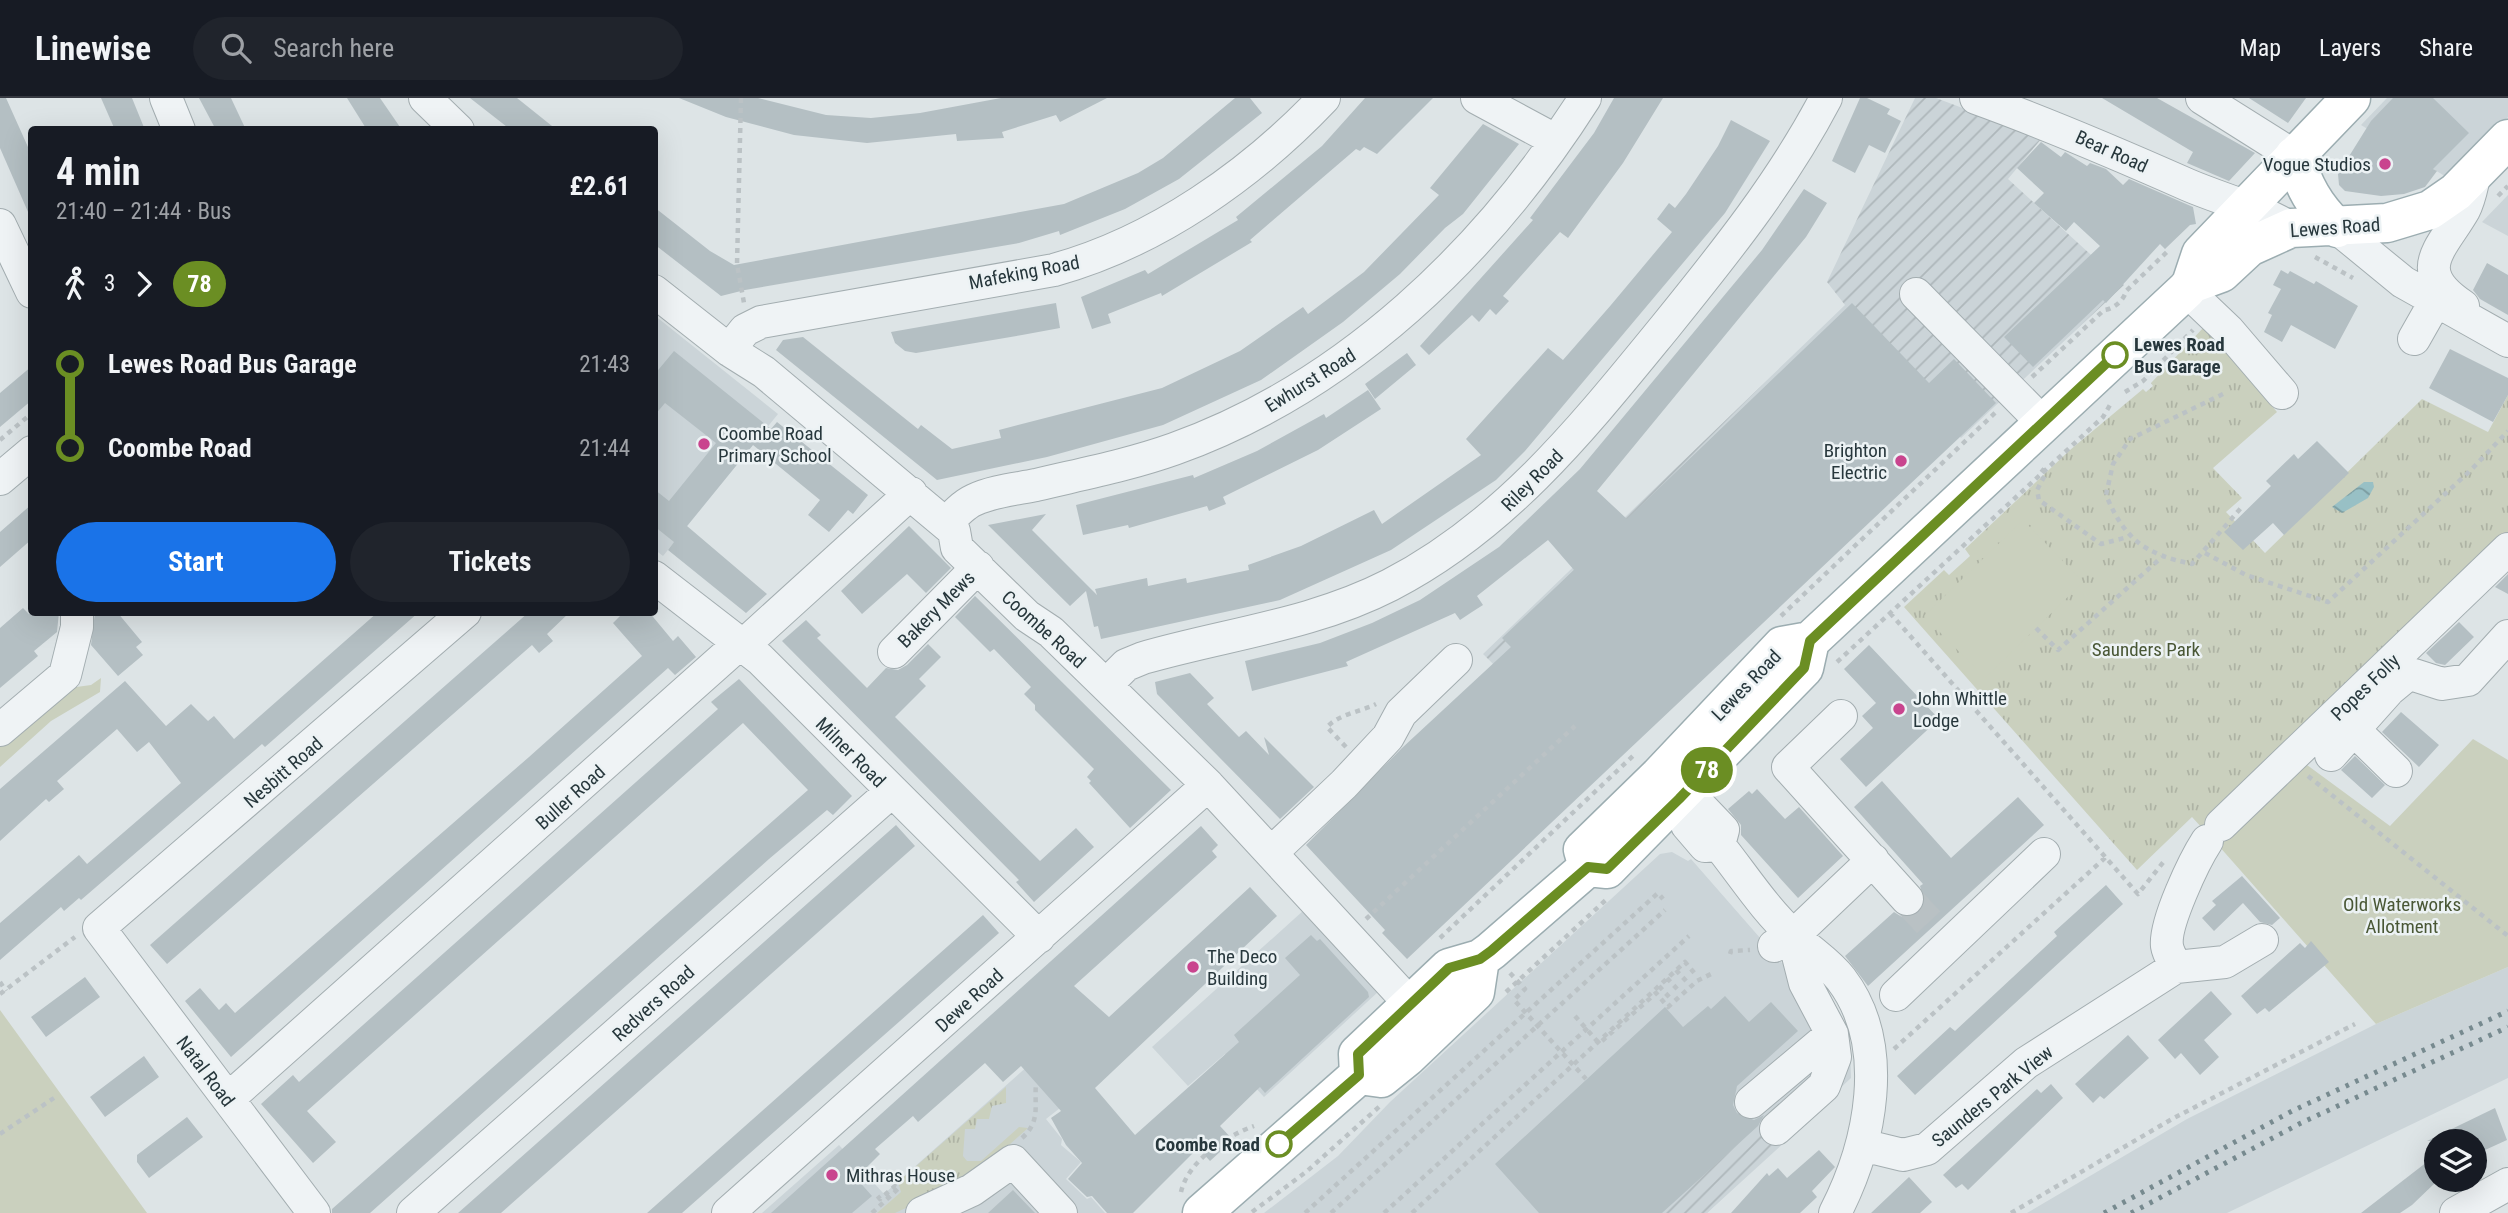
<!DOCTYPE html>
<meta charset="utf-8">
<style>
body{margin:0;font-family:"Roboto Condensed",sans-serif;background:#20242c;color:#f1f3f6;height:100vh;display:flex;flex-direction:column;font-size:26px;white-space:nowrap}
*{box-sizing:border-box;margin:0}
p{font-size:23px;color:#9ea1a6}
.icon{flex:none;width:38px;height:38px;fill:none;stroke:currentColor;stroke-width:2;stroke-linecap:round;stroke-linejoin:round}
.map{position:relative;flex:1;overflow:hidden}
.details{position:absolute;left:28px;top:28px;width:630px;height:490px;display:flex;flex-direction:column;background:#171b24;border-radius:7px;box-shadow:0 7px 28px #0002}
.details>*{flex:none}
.badge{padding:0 14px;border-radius:23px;font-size:24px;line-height:46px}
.buttons{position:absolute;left:2424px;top:1031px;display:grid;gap:14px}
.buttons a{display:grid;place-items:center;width:63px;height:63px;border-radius:50%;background:#171b24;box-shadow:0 7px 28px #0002;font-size:35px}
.map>.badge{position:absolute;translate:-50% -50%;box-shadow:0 0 0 4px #fff}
.legs{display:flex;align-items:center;gap:10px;height:77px;padding:0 28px;font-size:23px}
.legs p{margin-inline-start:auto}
.headline{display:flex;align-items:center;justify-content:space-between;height:119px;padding:0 28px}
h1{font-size:38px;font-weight:700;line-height:52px}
.cta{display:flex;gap:14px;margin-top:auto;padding:14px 28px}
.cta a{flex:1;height:80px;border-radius:42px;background:#1a73e8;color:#fff;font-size:28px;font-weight:700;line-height:80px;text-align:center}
.cta a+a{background:#20242c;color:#f1f3f6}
ul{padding:0 28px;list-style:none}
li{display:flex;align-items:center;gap:24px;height:84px;font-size:26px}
li i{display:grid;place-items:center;width:10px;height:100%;margin:0 9px;background:currentColor}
li i::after{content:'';width:18px;height:18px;margin:-9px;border:5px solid;border-radius:50%;background:#171b24}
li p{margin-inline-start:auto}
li:first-child i{background:linear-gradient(#0000 50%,currentColor 0)}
li:last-child i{background:linear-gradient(currentColor 50%,#0000 0)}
header{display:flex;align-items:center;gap:42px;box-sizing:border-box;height:98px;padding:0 35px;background:#171b24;border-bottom:2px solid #363941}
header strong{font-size:33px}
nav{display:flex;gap:38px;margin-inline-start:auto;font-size:24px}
.search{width:490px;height:63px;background:#20242c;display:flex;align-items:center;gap:18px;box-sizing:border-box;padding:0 24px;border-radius:38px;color:#9ea1a6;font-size:26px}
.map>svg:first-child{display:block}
.built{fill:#cbd4d8}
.industrial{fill:url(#industrial-furrows)}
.grass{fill:url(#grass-tufts)}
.garden{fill:#cad0be}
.water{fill:url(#water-waves)}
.building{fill:#b4bfc3}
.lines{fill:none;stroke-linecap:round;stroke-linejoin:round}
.minor-tunnel{stroke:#b9c1c4;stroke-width:32;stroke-dasharray:32 16;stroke-linecap:butt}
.minor-casing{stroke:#a3adb0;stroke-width:34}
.major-casing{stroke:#9cadb1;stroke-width:41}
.path{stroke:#bbc2c5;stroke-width:4.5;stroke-dasharray:5 5;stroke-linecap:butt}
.minor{stroke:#eff3f5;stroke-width:32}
.major{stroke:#fff;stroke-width:38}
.rail{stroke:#778a8f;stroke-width:5;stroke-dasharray:3.5 7;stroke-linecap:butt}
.line-1-casing{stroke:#fff;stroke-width:16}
.line-1{stroke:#6b8e23;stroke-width:10}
.poi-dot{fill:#c9448e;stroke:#ecf2f4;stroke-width:2.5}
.stop-1-dot{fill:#fff;stroke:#6b8e23;stroke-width:3.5}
.labels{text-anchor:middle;stroke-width:5;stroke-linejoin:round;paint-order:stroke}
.street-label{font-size:19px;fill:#27373c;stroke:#ecf2f4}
.poi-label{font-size:19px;fill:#27373c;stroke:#ecf2f4;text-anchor:start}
.stop-label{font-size:19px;font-weight:bold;fill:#27373c;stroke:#ecf2f4;text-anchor:start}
.park-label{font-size:19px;fill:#495735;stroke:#ecf2f4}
</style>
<header>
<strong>Linewise</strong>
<div class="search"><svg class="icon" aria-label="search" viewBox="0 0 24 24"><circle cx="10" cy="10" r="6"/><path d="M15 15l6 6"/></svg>Search here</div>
<nav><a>Map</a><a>Layers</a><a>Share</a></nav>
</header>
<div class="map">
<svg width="2508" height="1115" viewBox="0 0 2508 1115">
<defs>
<pattern id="industrial-furrows" width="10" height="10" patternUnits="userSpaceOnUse" patternTransform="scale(1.75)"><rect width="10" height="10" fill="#cbd4d8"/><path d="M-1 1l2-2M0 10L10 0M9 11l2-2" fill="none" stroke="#aeb7ba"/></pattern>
<pattern id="grass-tufts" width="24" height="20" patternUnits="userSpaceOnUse" patternTransform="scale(1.75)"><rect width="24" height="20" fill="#cad0be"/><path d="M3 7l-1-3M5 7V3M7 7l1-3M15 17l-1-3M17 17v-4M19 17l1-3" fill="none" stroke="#aeb3a4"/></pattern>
<pattern id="water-waves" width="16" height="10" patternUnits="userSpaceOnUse" patternTransform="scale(1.75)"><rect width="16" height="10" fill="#98c0c5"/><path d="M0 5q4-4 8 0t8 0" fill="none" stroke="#7c9da1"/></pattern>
</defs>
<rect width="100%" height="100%" fill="#dde4e6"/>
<path class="built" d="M2387 0H2508V19L2448 80 2361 27Z
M2508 97V138L2482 124Z
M654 217 778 316 663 458 654 451Z
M1672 754 1688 763 1691 761 1782 865 1816 876 1840 915 1850 949 1851 980 1707 1115H1264L1338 1058 1390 1004 1660 756Z
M1304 812 1379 893 1264 999 1225 956 1188 988 1152 949Z
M2508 869V980L2227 1115H2027L2187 1021 2376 926Z
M1066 934 1060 1010 1046 1021 1062 1041 1061 1047 1081 1064 1066 1081 1087 1101 1091 1099 1105 1115H762L839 1047 884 1096Z"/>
<path class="industrial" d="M1915 0H1936L2042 40 2008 81 2124 187 1961 340 1927 305 1563 635 1483 556 1845 207 1827 184Z
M1766 1020 1786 1043 1707 1115H1662Z"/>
<path class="grass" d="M2204 229 2277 314 2213 370 2242 400 2226 414 2265 455 2422 301 2488 334 2508 297V439L2203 731 2192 719 2137 772 1904 509 1944 472 1949 477 1970 458 1965 451 2070 352 2143 291 2146 294 2153 288 2151 285Z
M101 580 100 594 51 623 0 669V647L69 590 91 587Z
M1006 989V1005L992 1008 989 1021H977L975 1031H965L963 1058 967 1063H981L1019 1029 1028 1030 972 1080 895 1115H877L901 1094 898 1084Z"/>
<path class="garden" d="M2023 422 2083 484 1985 580 1924 518Z
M2473 641 2508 662V869L2376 926 2218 747 2307 667 2390 728Z
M0 912 147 1115H0Z"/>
<path class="water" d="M2364 384H2373L2374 389 2368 400 2342 415 2332 409Z"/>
<path class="building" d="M0 0H6L32 58V123L0 50Z
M101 0H132L145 32H115Z
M199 0H231L246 32H216Z
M347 0H380L402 32H367Z
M470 0H517L557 32H511Z
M679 0H758L826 17 871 20 920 15 1001 0H1107L1060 24 1056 17 1002 34 1004 40 957 43 956 36 867 45 794 37 726 19Z
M1235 0H1250L1262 15 1179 81 1125 111 1060 137 1059 133 1019 145 745 192 721 198 654 146V109L710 153 734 167 1064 106 1138 75 1163 60Z
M1365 0H1433L1377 56 1364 49 1360 53 1356 51 1250 142 1252 144 1162 198 1161 195 1108 216 1111 225 1092 231 1081 199 1145 172 1148 176 1238 122 1236 119 1322 48Z
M1614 0H1663L1623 65 1568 140 1560 134 1503 198 1509 203 1496 217 1490 211 1479 224 1472 217 1429 257 1420 248 1533 122 1530 120 1594 35Z
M1860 0H1867L1890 11 1887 16 1901 23 1885 55 1869 47 1855 75 1832 63Z
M2102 0H2157L2255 55 2229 83 2187 65 2193 54Z
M2249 0H2306L2288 25Z
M2393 0H2433L2469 35 2433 71 2437 73 2425 89 2404 96 2381 98 2345 93 2339 87 2338 76 2371 23Z
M1731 22 1770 43 1725 115 1525 353 1496 382 1391 452 1280 502 1101 541 1098 528 1094 529 1086 493 1070 508 988 427 1046 416 1032 432 1097 497 1095 491 1147 480 1148 488 1186 480 1187 485 1249 472 1248 467 1301 448 1374 412 1382 426 1481 357 1466 341 1548 250 1563 262 1611 207 1672 134 1657 121 1669 105 1675 110 1686 96 1718 48Z
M1483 26 1519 46 1463 116 1445 130 1400 176 1343 224 1261 282 1163 327 1047 359 937 382 776 252 783 242 803 239 918 331 921 327 952 351 1001 340 999 332 1162 290 1240 253 1303 209 1308 216 1364 174 1439 97 1430 90Z
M2041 44 2061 59 2065 54 2087 68 2090 65 2106 71 2123 87 2129 81 2193 109 2196 126 2190 127 2165 151 2160 146 2106 205 2103 202 2033 269 2004 239 2100 148 2074 124 2066 133 2034 105 2044 95 2017 70Z
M1804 91 1827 105 1806 139 1597 393 1627 421 1852 205 1929 285 1954 261 1996 305 1407 861 1382 835 1385 832 1306 747 1402 650 1511 549 1502 540 1574 472 1548 442 1477 498 1483 507 1472 514 1460 522 1455 515 1346 564 1348 568 1252 593 1245 563 1320 545 1372 525 1420 502 1499 449 1580 371 1762 152Z
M2487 165 2508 177V217L2480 201 2473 192Z
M2281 172 2288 176 2290 173 2314 186 2316 183 2358 208 2335 251 2291 227 2282 244 2264 234 2272 217 2268 215 2281 191 2273 187Z
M1056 205 1060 230 1022 237 916 255 905 253 895 245 891 234Z
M2450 251 2508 280V297L2493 324 2429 290Z
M674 253 771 331 777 324 868 397 853 416 848 412 829 434 808 417 820 402 753 347 687 428 767 496 746 515 668 452 674 444 654 428V391L669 403 716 345 665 305 654 318V277Z
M1407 255 1416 267 1375 301 1365 286Z
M32 268V302L0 329V295Z
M1368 292 1381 311 1318 352 1223 399 1226 406 1209 413 1207 408 1129 430 1128 427 1083 437 1076 407 1193 377 1194 380 1257 353 1324 316 1326 320Z
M2317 343 2349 375 2284 437 2273 425 2243 452 2224 434 2271 388 2266 383 2294 356 2298 361Z
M32 406V441L0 469V434Z
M909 428 951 470 926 495 907 476 862 516 841 493Z
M2508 476V496L2495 489Z
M975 498 1171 692 1130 730 1089 685 1091 683 1087 679 1094 671 1035 612V607L1024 596 1031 589 994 551 990 554 955 519Z
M23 510 29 516 59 514 57 534 34 553 38 558 0 590V530Z
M95 514H117L142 544 136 549 143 557 118 578 91 547Z
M378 514H419L265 649 262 646 81 802 79 800 64 813 61 809 0 862V825L79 757 87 766 181 685 149 644 137 654 117 631 57 683 64 691 49 704 46 701 0 743V691L125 583 166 628 191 606 208 623 214 618 234 641Z
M529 514H570L547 536 553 543 539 555 532 547 167 866 150 847Z
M624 514H649L673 543 678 538 696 559 675 577 668 570 231 959 185 903 200 890 219 912 226 905 235 915 529 659 642 558 613 525Z
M806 522 821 537 817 540 867 590 886 570 898 572 907 567 928 546 941 559 919 581 926 588 895 619 1040 763 1076 730 1094 749 1034 804 1016 784 1019 782 782 543Z
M2459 524 2474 539 2445 567 2436 565 2426 555Z
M1869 547 1939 621 1866 689 1840 661 1873 630 1862 618 1876 605 1844 571Z
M1190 575 1214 600 1207 606 1239 639 1246 633 1269 657 1264 639 1314 689 1280 721 1157 596 1155 584Z
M739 581 852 698 833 717 827 712 769 761 370 1115H332V1111L808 692 743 625 307 1013 336 1044 313 1065 261 1006 293 977 299 984 718 611 711 604Z
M2401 614 2439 647 2419 669 2382 634Z
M2355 658 2385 687 2372 700 2341 672Z
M1882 683 1951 760 2018 699 2044 727 1868 888 1845 858 1894 814 1902 819H1911L1920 814 1925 806 1920 788 1923 786 1854 709Z
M1757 691 1785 721 1799 709 1843 758 1798 800 1741 737V727L1728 711 1749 693 1752 696Z
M896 727 915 748 743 901 501 1115H458Z
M1201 728 1218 747 1212 753 1217 759 1074 888 1109 919 1250 789 1277 818 1095 990 1135 1037 1239 944 1234 937 1300 877 1285 860 1311 837 1317 843 1320 841 1368 894 1369 899 1265 995 1260 989 1220 1028 1233 1042 1210 1063 1198 1050 1133 1115H1107L1092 1098 1087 1099 1068 1081 1082 1065 1066 1047 1051 1020 1061 1013 1021 968 1003 984 985 965 918 1024 913 1018 875 1051 880 1056 856 1080 872 1098 852 1115H771Z
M2242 778 2280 820 2272 827 2260 824 2243 805 2214 833 2202 820 2216 807 2212 803Z
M2106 787 2123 806 1915 997 1897 978 1950 929 1955 933 2057 838 2054 834Z
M983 817 999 835 900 923 682 1115H647Z
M2311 843 2329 864 2269 914 2265 910 2257 916 2241 898 2300 845 2305 850Z
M85 879 100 899 46 939 31 919Z
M2211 893 2232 916 2204 942 2219 959 2200 977 2181 955 2175 961 2158 942Z
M1725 898 1749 924 1771 904 1798 933 1737 988 1733 1007 1737 1015 1754 1022 1764 1017 1758 1028 1662 1115H1539L1495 1066 1665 909 1683 929 1708 908 1711 911Z
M2128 937 2149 960 2104 1001 2100 998 2093 1005 2075 986Z
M144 958 159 979 105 1019 90 999Z
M2051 986 2063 1000 1968 1092 1962 1086 1956 1090 1943 1077 2037 991 2041 995Z
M2495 1010 2507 1042 2474 1057V1043H2427Z
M187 1019 203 1039 149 1080 137 1064V1057Z
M1819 1052 1835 1069 1812 1093 1817 1099 1800 1115H1731L1767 1075 1769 1078 1778 1070 1787 1080Z
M2436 1057V1084L2412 1107 2400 1115H2361Z
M1909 1079 1932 1104 1920 1115H1871Z
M1013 1092 1035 1115H988Z"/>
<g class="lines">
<path class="minor-tunnel" d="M1907 801 1933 829"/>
<g class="minor-casing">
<path id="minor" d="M166 0 179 32
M425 0 458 32
M1477 0 1555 42
M1976 0C2048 26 2118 56 2188 87 2223 102 2258 110 2291 130
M2202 0 2294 58
M0 127 32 194
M2337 130 2403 184 2508 243
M2186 192 2228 232 2282 295
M654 193 729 252 764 274 954 433 957 450 1027 518 1051 534 1208 687 1427 924
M1916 196 2043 325
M2463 208C2410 172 2441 152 2464 112 2470 101 2472 87 2475 75
M2414 241 2435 204
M729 252 745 232 761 224 1054 172C1156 144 1252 76 1324 0
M0 381 32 354
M946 426C954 417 963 407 974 402 993 393 1016 391 1036 387 1082 376 1129 367 1174 351 1347 289 1487 154 1585 0
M654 479 760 561 1039 839
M894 554 978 469
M1106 587 1126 567 1143 560C1226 536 1312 527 1390 487 1506 427 1584 328 1665 229 1724 156 1782 84 1826 0
M1841 618 1788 669 1907 801
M0 632 65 577 77 529V514
M2354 632 2396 673
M2331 657 2389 592 2406 578 2414 577 2442 586 2468 582 2508 538
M1665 684 1688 711 1687 727 1705 748 1719 747
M1688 711 1701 709 1723 732 1719 747
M2221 727 2508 451
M1719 747C1743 777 1765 812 1794 838 1809 853 1828 864 1841 881 1892 948 1870 1047 1835 1115
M1271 755 1344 686 1388 639 1401 615 1456 562
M1774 848 1793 838 1873 762
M2176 869 2225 864 2262 842
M1896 897 2044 756
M228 1001 738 547 748 543 911 395
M1751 1004 1832 936
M1776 1031 1824 988 1835 959 1832 936 1805 885 1793 838
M1862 1047 1903 1057 1927 1051 2026 965 2176 869C2173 863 2168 855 2167 848 2164 826 2194 763 2207 743
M314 1115 99 830 465 514
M413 1115 891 694
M728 1115 1208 687
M922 1115 972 1092 1013 1063 1061 1115
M2456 1115 2508 1086"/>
</g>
<g class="major-casing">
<path id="major" d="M2294 58C2304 88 2314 108 2337 130
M2191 186 2221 175 2249 149 2291 130 2387 125 2430 112 2456 94 2508 41
M1588 769 1583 752 1659 678 1782 548 1810 543 2186 192 2191 186 2201 156 2351 0
M1359 977 1358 956 1449 870 1480 861 1491 853 1588 769 1607 771 1804 570 1810 543
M1202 1115 1359 977 1381 980 1407 959 1475 894 1480 861"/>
</g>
<path class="path" d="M741 0 737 166 744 205
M2498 98 2508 88
M2315 159 2353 180
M2032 279 2104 212C2114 211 2124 202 2126 193L2170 151
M2125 294 2143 283 2193 232
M2223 296 2130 341 2113 366 2106 397C2125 442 2145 456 2192 466L2241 410
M0 342 32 315
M2041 371 2046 375 2037 392 2039 402 2101 446 2128 439
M2205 455 2246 477 2328 504 2471 372 2508 333
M1890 515 2138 796 2165 762
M1781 518 1996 314
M2036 530 2058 552 2162 459
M1837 564 2103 319 2110 307
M1346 649 1327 629C1339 616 1360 614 1376 606
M2308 678 2508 838
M1366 821 1575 628
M1440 840 1635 656
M1730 856 1731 853 1750 852
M1676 872 1687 884
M1510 875 1525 891 1514 902 1586 981
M1667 880 1678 892
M0 884 6 893
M1659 888 1670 900
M1506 894 1608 800
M0 896 75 839
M1575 918 1597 943
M1602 943 1656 895 1668 909 1697 883 1715 874
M1894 951 2106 759
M0 1036 54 1000
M1022 1040C1041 1023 1034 1008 1036 985
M1181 1094C1188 1063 1226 1038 1254 1028
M1252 1114 1306 1074 1380 1008
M872 1115 899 1090 895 1088 880 1101 875 1095
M1305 1115 1658 795 1663 801
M1331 1115 1665 812
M1384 1115 1689 838
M1412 1115 1685 864 1696 877
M2011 1115 2172 1021 2355 926"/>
<use href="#minor" class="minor"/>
<use href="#major" class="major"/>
<path class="rail" d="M2104 1115 2292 1013 2508 913
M2131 1115 2301 1025 2508 929"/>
</g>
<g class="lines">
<g class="line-1-casing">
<path id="line-1" d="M1279 1046 1359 977 1358 956 1449 870 1480 861 1491 853 1588 769 1607 771 1679 701 1804 570 1810 543 2115 257"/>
</g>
<use href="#line-1" class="line-1"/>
</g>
<g class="poi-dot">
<circle cx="2385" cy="66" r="7"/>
<circle cx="704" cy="346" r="7"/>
<circle cx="1901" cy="363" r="7"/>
<circle cx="1899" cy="611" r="7"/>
<circle cx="1193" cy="869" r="7"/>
<circle cx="832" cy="1077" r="7"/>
</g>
<g class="stop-1-dot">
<circle cx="2115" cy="257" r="12"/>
<circle cx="1279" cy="1046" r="12"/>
</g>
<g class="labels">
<g class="street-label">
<text transform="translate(2112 53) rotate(24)" y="7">Bear Road</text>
<text transform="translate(2335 129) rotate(-4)" y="7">Lewes Road</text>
<text transform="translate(1024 174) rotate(-11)" y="7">Mafeking Road</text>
<text transform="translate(1310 282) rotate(-32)" y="7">Ewhurst Road</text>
<text transform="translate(1532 382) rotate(-45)" y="7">Riley Road</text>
<text transform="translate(936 511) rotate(-45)" y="7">Bakery Mews</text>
<text transform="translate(1044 531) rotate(42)" y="7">Coombe Road</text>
<text transform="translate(1746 587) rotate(-46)" y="7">Lewes Road</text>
<text transform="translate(2365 589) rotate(-44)" y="7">Popes Folly</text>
<text transform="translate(851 654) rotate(45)" y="7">Milner Road</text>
<text transform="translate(283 674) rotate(-41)" y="7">Nesbitt Road</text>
<text transform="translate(570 699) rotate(-42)" y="7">Buller Road</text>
<text transform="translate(969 902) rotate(-42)" y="7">Dewe Road</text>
<text transform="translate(653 905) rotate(-42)" y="7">Redvers Road</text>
<text transform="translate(206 973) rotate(53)" y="7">Natal Road</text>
<text transform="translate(1992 998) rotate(-39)" y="7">Saunders Park View</text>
</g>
<g class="poi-label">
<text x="2371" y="73" text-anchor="end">Vogue Studios</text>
<text x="718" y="342">Coombe Road<tspan x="718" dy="22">Primary School</tspan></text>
<text x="1887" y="359" text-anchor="end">Brighton<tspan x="1887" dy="22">Electric</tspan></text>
<text x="1913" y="607">John Whittle<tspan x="1913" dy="22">Lodge</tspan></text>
<text x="1207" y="865">The Deco<tspan x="1207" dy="22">Building</tspan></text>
<text x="846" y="1084">Mithras House</text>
</g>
<g class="stop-label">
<text x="2134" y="253">Lewes Road<tspan x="2134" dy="22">Bus Garage</tspan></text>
<text x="1260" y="1053" text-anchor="end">Coombe Road</text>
</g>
<g class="park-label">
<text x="2146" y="558">Saunders Park</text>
<text x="2402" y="813">Old Waterworks<tspan x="2402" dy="22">Allotment</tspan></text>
</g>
</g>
</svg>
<div class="buttons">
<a><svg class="icon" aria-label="layers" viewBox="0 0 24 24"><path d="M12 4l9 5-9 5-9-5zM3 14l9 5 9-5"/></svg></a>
</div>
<b class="badge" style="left:1707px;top:672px;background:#6b8e23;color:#fff">78</b>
<section class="details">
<div class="headline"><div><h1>4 min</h1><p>21:40 – 21:44 · Bus</p></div><b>£2.61</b></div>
<div class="legs"><svg class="icon" aria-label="walk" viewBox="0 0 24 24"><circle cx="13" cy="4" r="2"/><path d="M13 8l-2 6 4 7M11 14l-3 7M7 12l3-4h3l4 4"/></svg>3<svg class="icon" aria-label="forward" viewBox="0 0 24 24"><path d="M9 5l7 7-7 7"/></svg><b class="badge" style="background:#6b8e23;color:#fff">78</b></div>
<ul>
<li><i style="color:#6b8e23"></i><b>Lewes Road Bus Garage</b><p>21:43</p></li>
<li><i style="color:#6b8e23"></i><b>Coombe Road</b><p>21:44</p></li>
</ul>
<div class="cta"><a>Start</a><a>Tickets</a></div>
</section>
</div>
